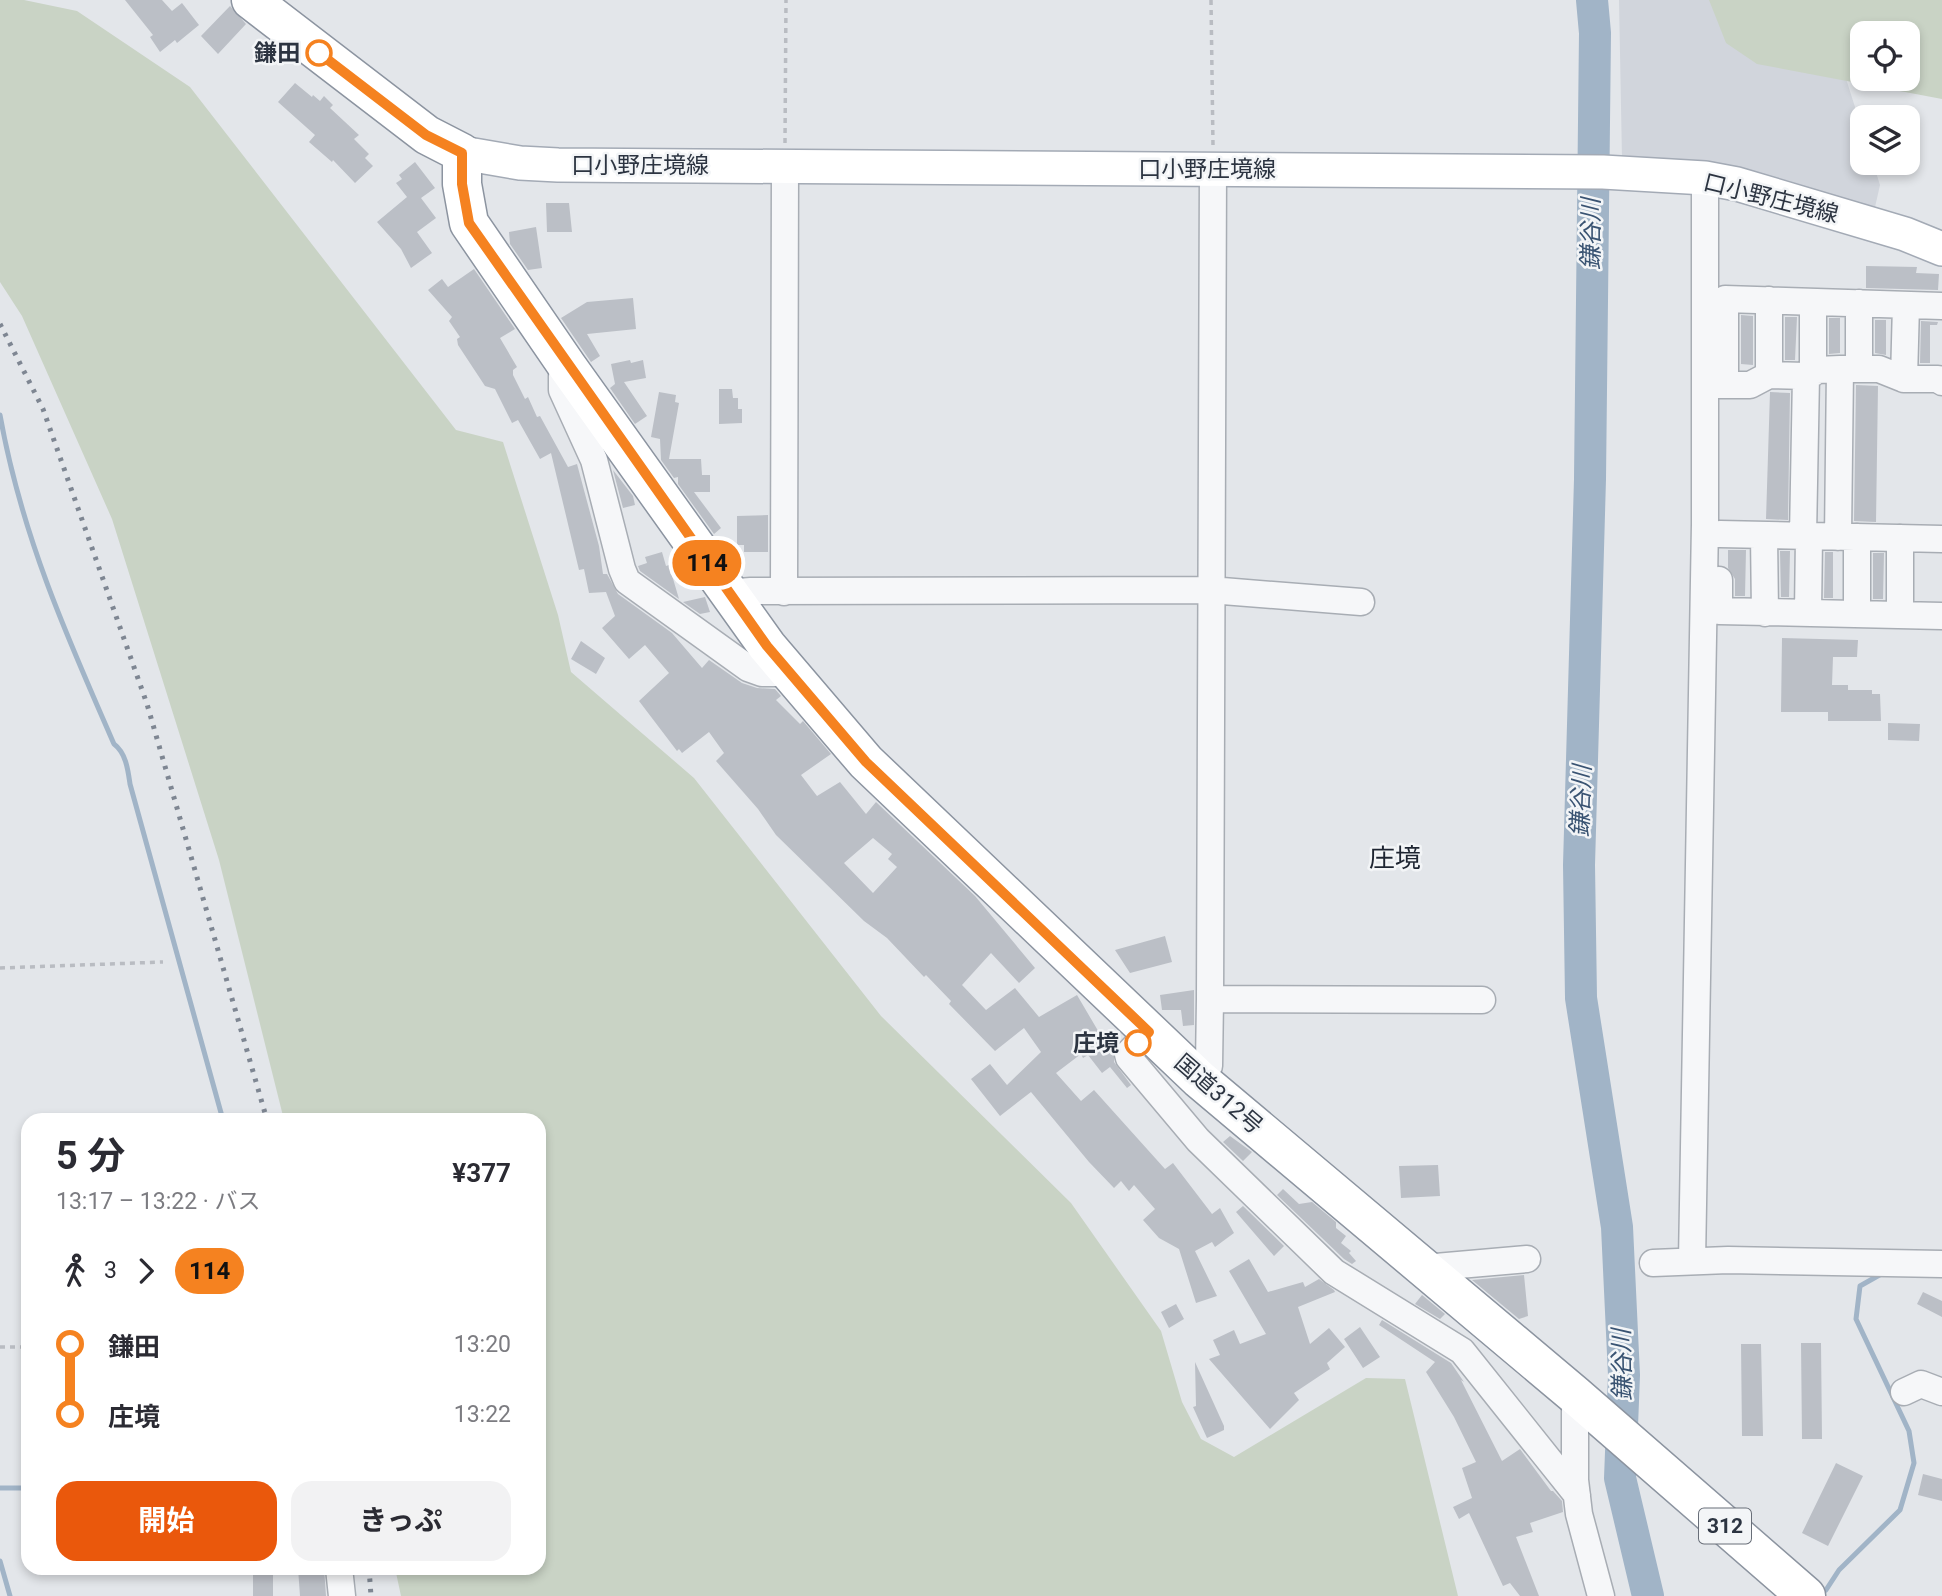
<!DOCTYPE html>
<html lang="ja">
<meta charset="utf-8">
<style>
body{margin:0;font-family:Roboto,"Noto Sans JP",sans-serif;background:#f2f2f3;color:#2b2b33;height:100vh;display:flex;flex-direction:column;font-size:26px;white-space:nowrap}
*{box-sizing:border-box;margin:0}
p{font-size:23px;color:#7c7c81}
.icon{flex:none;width:38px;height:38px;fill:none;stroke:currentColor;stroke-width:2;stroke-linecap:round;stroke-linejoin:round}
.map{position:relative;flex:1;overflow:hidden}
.sheet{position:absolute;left:21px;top:1113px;width:525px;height:462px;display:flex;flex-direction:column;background:#fff;border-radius:21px;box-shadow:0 4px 10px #0003}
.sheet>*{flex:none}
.badge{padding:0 14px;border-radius:23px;font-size:24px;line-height:46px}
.buttons{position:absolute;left:1850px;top:21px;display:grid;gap:14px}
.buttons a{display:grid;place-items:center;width:70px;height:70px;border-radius:14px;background:#fff;box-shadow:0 4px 10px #0003;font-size:35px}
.map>.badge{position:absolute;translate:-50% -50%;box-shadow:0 0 0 4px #fff}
.legs{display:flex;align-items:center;gap:10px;height:77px;padding:0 35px;font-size:23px}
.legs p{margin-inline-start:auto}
.overview{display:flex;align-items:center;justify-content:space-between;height:119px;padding:0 35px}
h1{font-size:38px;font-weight:700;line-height:52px}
.primary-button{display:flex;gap:14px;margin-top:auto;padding:14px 35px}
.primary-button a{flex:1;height:80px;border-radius:21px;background:#ea580c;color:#fff;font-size:28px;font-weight:700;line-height:80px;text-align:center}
.primary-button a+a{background:#f2f2f3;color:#2b2b33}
ul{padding:0 35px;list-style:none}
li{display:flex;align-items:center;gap:24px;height:70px;font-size:26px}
li i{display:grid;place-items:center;width:10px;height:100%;margin:0 9px;background:currentColor}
li i::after{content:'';width:18px;height:18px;margin:-9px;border:5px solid;border-radius:50%;background:#fff}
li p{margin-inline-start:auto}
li:first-child i{background:linear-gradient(#0000 50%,currentColor 0)}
li:last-child i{background:linear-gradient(currentColor 50%,#0000 0)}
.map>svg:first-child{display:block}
.built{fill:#d1d5dc}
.green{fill:#c9d3c5;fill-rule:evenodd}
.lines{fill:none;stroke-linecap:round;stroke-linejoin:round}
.stream{stroke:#a1b4c7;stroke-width:5}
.river{stroke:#a1b4c7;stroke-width:32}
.building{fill:#bbbfc6;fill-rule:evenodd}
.minor-casing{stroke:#a8adb4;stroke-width:29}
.major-casing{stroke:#a3aab5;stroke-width:36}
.highway-casing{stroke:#8c94a0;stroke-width:41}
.path{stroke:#b9bcc2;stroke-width:3.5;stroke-dasharray:5 5;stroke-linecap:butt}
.minor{stroke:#f6f7f9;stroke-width:26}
.major{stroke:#fff;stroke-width:33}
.highway{stroke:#fff;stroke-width:38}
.rail{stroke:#7e8692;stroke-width:5;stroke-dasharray:3.5 7;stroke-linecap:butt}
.line-1-casing{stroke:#fff;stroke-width:16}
.line-1{stroke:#f58220;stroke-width:10}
.stop-1-dot{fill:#fff;stroke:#f58220;stroke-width:3.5}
.labels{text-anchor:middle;stroke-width:5;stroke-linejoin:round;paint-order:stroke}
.shield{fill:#f3f5f7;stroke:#686e78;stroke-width:2}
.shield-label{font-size:21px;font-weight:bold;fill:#2c3441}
.stop-label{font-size:23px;font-weight:bold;fill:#2c3441;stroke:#f3f5f7;text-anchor:end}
.street-label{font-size:23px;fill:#2c3441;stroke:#f3f5f7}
.water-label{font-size:24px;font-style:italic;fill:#395372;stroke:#f3f5f7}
.quarter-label{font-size:26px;fill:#1e2532;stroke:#f3f5f7}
</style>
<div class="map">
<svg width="1942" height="1596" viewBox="0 0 1942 1596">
<rect width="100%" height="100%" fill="#e3e6ea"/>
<path class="built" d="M1619 0H1821L1862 129V163H1873L1880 185 1873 216 1622 159Z"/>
<path class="green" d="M0 0H24L77 11 190 87 456 430 503 442 558 615 571 672 694 778 881 1016 1071 1203 1161 1331 1182 1402 1201 1439 1234 1457 1366 1378 1405 1379 1458 1596H401L395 1568H539V1120H284L219 860 112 519 22 316 0 282Z
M1709 0H1942V99L1757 64 1726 43ZM1862 33H1908V79H1862Z"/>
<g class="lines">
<path class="stream" d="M0 415C21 533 66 635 114 744 126 753 128 770 130 784L223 1120
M0 1488H28
M0 1561 10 1596
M1826 1590 1839 1570 1900 1510 1914 1463 1909 1431 1856 1319 1860 1286 1883 1273"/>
<path class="river" d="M1592 0 1595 33 1590 479 1579 865 1581 998 1617 1227 1624 1375 1620 1478 1648 1596"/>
</g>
<path class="building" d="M125 0H162L172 11 182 3 199 25 177 43 175 40 160 52 150 37 153 35Z
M230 6 246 24 218 54 201 36Z
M295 83 312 97 313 95 320 101 324 96 333 105 330 108 359 135 354 139 369 154 365 158 373 166 355 183 333 160 332 162 309 142 315 135 278 102Z
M415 162 435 188 421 198 436 218 417 232 432 253 411 268 401 249 377 222 407 197 396 183 402 179 399 175Z
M546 203H569L572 232H547Z
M536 227 542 268 528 270 510 244 509 232Z
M1866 266 1917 267 1916 273 1939 274 1938 290 1866 288Z
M474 269 515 329 500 338 517 367 513 370V375L525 399 528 397 537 417 540 416 568 467 577 464 599 546 603 574H607L618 594 672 633 702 668 709 660 742 683 757 688 775 689 781 696 776 700 800 724 803 721 831 754 801 775 817 796 840 782 866 814 876 802 975 896 1035 968 1019 983 991 953 962 985 986 1010 1015 988 1039 1017 1077 995 1107 1046 1111 1042 1114 1047V1062L1131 1085 1127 1088 1110 1067 1102 1073 1088 1055 1083 1058 1081 1054 1056 1073 1081 1101 1094 1090 1165 1169 1173 1163 1212 1214 1220 1208 1234 1233 1215 1247 1212 1242 1195 1251 1217 1296 1196 1303 1179 1249 1159 1238 1143 1220 1155 1209 1134 1185 1129 1191 1121 1181 1114 1188 1089 1162 1031 1092 1000 1116 971 1079 990 1064 1007 1085 1041 1052 1024 1028 995 1051 949 1004 951 1001 926 975 924 977 887 938 864 921 776 835 758 809 716 761 724 753 709 732 682 753 679 749 677 751 639 701 669 673 645 645 629 659 602 628 615 616 606 592 589 593 584 569 579 570 551 453 540 459 518 420 512 423 495 389 485 386 458 345 457 339 460 337 449 321 452 317 428 290 442 279 448 287ZM873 838 892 854 888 859 897 867 873 893 844 863Z
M633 298 636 329 587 334 600 356 591 362 561 318 587 302Z
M1741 315 1753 316V365L1741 364Z
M1785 317H1797L1795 360H1785Z
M1829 318H1840V353L1829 354Z
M1875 320H1886V355L1875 353Z
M1921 321 1938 322 1937 325H1930V363H1920Z
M630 360 631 363 643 360 646 378 624 382 647 416 635 424 610 388 615 384 611 364Z
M1856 385 1878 386 1876 522 1854 521Z
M719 389H732L733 398H738V409H742V423L719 424Z
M659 392 676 395 675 402 679 403 669 459H701L702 475H710V492H694L721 528 714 534 678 484V477L674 478 661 460 660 439 651 437Z
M1770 392 1790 393 1788 520 1766 519Z
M613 470 633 496 635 505 623 508Z
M768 515V552H744V545H737V516Z
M1728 550H1746L1745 596H1735V579L1728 568Z
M1780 551H1790L1789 597H1781Z
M662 552 666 566 669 565 679 599 640 571 638 566 647 563 645 557Z
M1825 552H1833V598H1824Z
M1873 553H1884L1883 599H1873Z
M705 597 710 612 700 614 683 602Z
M1782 638 1858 640 1857 657H1833L1832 685H1848V690H1872V694H1880L1881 721H1828V712H1781Z
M581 641 605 658 596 674 571 659Z
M1888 723 1920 724 1919 741 1888 740Z
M1165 936 1172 962 1130 973 1115 950Z
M1194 990V1025L1183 1026 1181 1010H1162L1160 995Z
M1230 1136 1252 1152 1243 1161 1223 1142Z
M1438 1165 1440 1196 1401 1198 1399 1166Z
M1283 1189 1299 1204 1312 1202 1336 1222V1228L1346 1236 1341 1243 1351 1251 1349 1253 1356 1261 1352 1264 1344 1259 1277 1195Z
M1243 1206 1284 1246 1274 1256 1236 1212Z
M1249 1259 1268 1292 1303 1282 1305 1287 1319 1279 1334 1290 1335 1292 1298 1307 1310 1344 1329 1328 1345 1347 1327 1363 1330 1369 1294 1393 1299 1400 1270 1429 1209 1359 1220 1355 1213 1340 1234 1330 1240 1344 1266 1334 1229 1271Z
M1524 1275 1528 1316 1519 1319 1472 1280Z
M1923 1292 1942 1301V1317L1917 1304Z
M1422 1295 1445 1314 1440 1319 1415 1304Z
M1176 1304 1184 1319 1169 1328 1161 1312Z
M1382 1320 1451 1363 1464 1382 1461 1380 1502 1461 1520 1449 1551 1491H1553L1562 1501 1563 1512 1530 1523 1533 1532 1516 1537 1539 1596H1520L1510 1583 1503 1586 1469 1513 1459 1519 1453 1507 1472 1498 1462 1468 1476 1462 1454 1417 1426 1372 1435 1362 1379 1325Z
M1360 1327 1380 1357 1363 1368 1344 1339Z
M1801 1343H1821L1822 1439H1802Z
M1741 1344H1761L1763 1436H1742Z
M1195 1362 1224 1426V1430L1207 1438 1193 1407 1196 1406Z
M1836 1463 1863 1476 1828 1546 1802 1533Z
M1923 1474 1942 1479V1501L1918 1495Z
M253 1568H273V1596H253Z
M298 1568H324L326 1596H300Z"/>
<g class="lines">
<g class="minor-casing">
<path id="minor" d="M1769 300V375
M1859 303V369
M567 366 562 376V390L594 460 622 569 627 581 748 668 762 673H790
M1813 373V302
M1904 379 1906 305
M1707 385H1750L1769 375 1806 376 1817 370 1840 369H1879L1904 379H1938L1942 382
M1725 385V299L1942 306
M1720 534 1942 539
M1764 535 1765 613
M1803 536 1806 376
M1838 537 1840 369
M1900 538V615
M1719 580V611L1942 616
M784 592 785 166
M732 598 738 592 751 591 1210 590 1361 602
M1808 613 1809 536
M1857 614V537
M1210 999 1482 1000
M1149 1032 1128 1054 1129 1058 1198 1140 1334 1272 1462 1351 1577 1495
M1199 1079 1209 1066 1210 999 1213 169
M1692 1261 1705 524V178
M1653 1263 1728 1260 1942 1264
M1424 1268 1527 1259
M1904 1392 1921 1384 1942 1392
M1575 1395V1480L1579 1514 1601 1596
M339 1568 342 1596"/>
</g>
<g class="major-casing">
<path id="major" d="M462 153 520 163 558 165 1603 172 1705 178 1737 184 1905 234 1942 249"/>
</g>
<g class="highway-casing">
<path id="highway" d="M251 0 427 135 462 153V184L469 223 567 366 767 646 866 762 1199 1079 1575 1395 1806 1596"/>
</g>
<path class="path" d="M1211 0 1213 146
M785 143 786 0
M0 968 163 962
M0 1347H28"/>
<use href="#minor" class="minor"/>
<use href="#major" class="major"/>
<use href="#highway" class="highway"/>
<path class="rail" d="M0 324 43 409 147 704 267 1120
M369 1568 371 1596"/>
</g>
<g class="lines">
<g class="line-1-casing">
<path id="line-1" d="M319 53 426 135 462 153V184L469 223 767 646 866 762 1149 1032 1138 1043"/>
</g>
<use href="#line-1" class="line-1"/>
</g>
<g class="stop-1-dot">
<circle cx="319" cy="53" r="12"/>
<circle cx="1138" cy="1043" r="12"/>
</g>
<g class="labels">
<rect class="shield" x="1699" y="1508.5" width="52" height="35" rx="5"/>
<g class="shield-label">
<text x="1725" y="1533">312</text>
</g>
<g class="stop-label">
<text x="300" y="61">鎌田</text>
<text x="1119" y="1051">庄境</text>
</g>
<g class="street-label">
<text x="640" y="173">口小野庄境線</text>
<text x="1207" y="177">口小野庄境線</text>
<text transform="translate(1771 198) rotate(14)" y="8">口小野庄境線</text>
<text transform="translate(1219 1094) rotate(41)" y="8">国道312号</text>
</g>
<g class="water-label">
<text transform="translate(1591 234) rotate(-90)" y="8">鎌谷川</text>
<text transform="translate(1581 801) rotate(-88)" y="8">鎌谷川</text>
<text transform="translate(1622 1365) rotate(-91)" y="8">鎌谷川</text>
</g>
<g class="quarter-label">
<text x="1395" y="867">庄境</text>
</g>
</g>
</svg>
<div class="buttons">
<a><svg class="icon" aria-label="locate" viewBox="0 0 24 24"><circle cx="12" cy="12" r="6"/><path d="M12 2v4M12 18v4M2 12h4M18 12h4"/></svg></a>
<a><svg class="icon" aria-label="layers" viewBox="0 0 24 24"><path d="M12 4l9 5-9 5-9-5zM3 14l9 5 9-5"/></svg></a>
</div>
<b class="badge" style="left:707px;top:563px;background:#f58220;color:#111">114</b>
<section class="sheet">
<div class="overview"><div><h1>5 分</h1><p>13:17 – 13:22 · バス</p></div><b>¥377</b></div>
<div class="legs"><svg class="icon" aria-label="walk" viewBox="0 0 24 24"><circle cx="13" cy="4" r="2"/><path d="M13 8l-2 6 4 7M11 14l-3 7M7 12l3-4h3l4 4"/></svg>3<svg class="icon" aria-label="forward" viewBox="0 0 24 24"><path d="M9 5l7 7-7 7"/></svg><b class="badge" style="background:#f58220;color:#111">114</b></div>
<ul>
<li><i style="color:#f58220"></i><b>鎌田</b><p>13:20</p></li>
<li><i style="color:#f58220"></i><b>庄境</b><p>13:22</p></li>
</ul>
<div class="primary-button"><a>開始</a><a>きっぷ</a></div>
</section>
</div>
